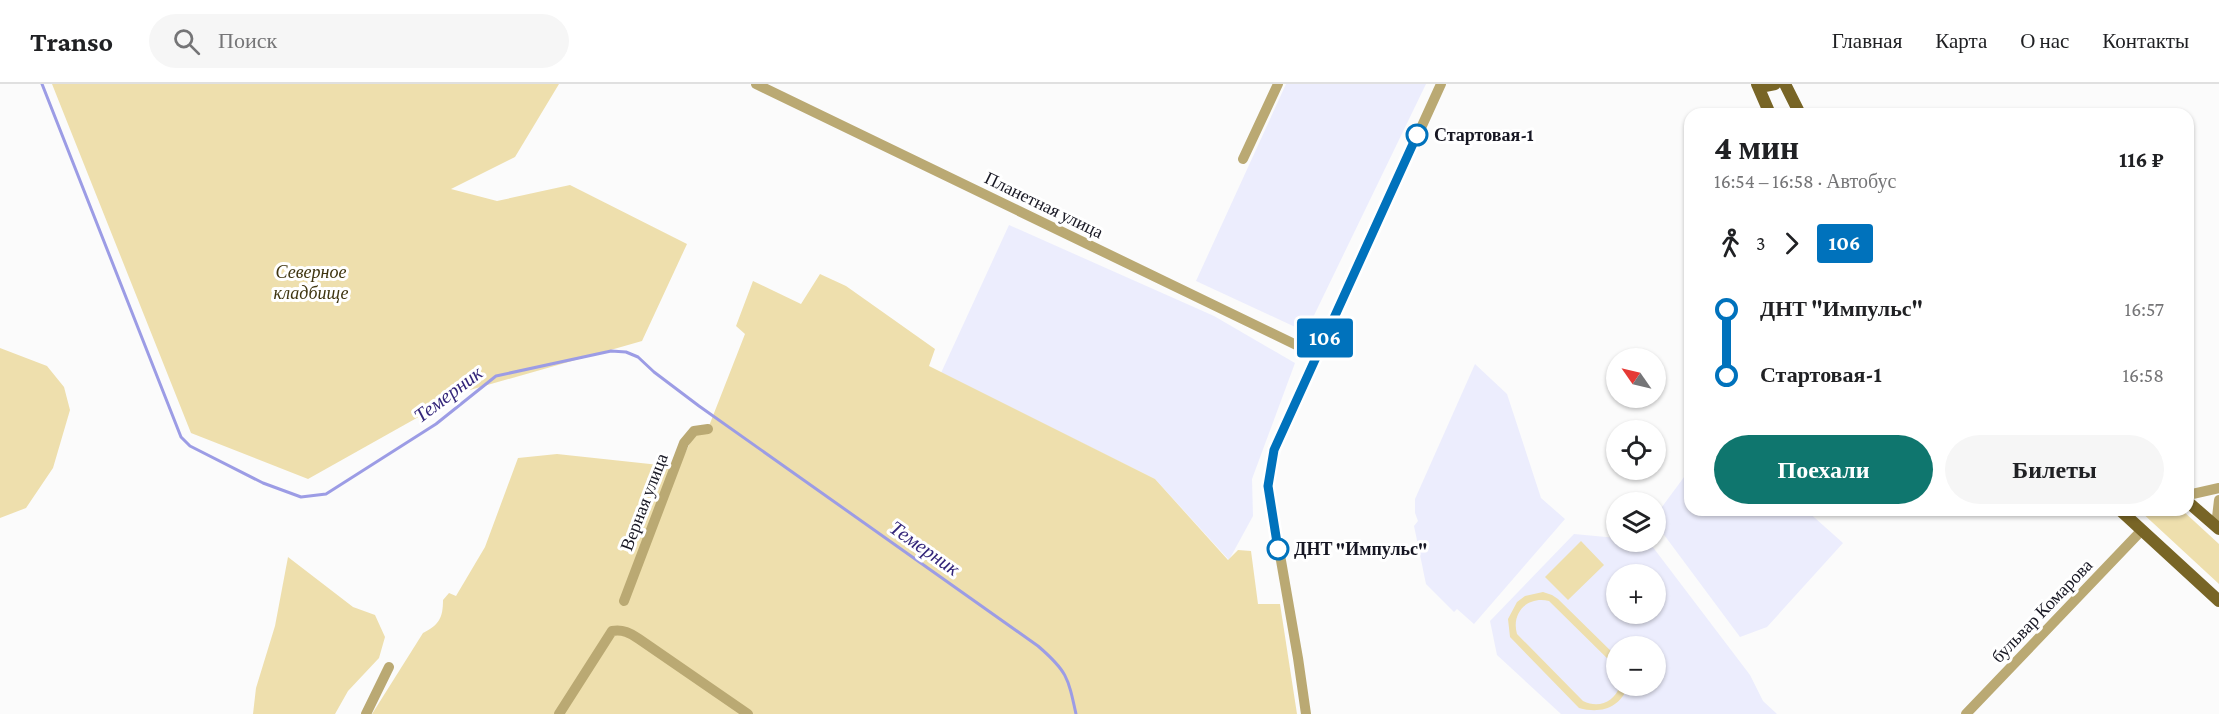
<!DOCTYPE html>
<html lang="ru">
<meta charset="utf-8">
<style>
body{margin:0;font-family:"Crimson Pro",serif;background:#f6f6f6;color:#202124;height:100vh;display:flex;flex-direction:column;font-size:22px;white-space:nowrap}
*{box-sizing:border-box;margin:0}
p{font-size:20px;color:#757577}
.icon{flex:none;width:33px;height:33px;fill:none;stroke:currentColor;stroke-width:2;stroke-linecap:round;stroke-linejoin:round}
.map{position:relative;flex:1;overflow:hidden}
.side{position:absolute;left:1684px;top:24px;width:510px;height:408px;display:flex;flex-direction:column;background:#fff;border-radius:18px;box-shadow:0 2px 4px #0004}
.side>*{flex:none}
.badge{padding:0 12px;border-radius:4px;font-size:21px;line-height:39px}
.needle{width:39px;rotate:304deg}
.buttons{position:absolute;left:1606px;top:264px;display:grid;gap:12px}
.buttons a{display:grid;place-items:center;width:60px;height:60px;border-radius:50%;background:#fff;box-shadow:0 2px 4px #0004;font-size:30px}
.map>.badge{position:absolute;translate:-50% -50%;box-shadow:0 0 0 3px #fff}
.legs{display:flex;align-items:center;gap:9px;height:66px;padding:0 30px;font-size:20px}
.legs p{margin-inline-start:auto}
.head{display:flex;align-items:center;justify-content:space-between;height:102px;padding:0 30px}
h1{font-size:33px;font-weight:800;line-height:45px}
.primary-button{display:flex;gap:12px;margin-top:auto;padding:12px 30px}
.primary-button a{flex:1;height:69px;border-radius:36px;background:#0f766e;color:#fff;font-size:24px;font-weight:800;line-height:69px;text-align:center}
.primary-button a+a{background:#f6f6f6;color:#202124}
ul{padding:0 30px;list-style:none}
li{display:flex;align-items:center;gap:21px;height:66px;font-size:22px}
li i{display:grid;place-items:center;width:9px;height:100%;margin:0 8px;background:currentColor}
li i::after{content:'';width:15px;height:15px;margin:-8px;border:4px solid;border-radius:50%;background:#fff}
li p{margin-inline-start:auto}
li:first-child i{background:linear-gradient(#0000 50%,currentColor 0)}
li:last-child i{background:linear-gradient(currentColor 50%,#0000 0)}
header{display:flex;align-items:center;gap:36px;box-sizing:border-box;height:84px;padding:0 30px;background:#fff;border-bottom:2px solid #e0e0e0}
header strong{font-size:28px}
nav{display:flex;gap:33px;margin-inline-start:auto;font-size:21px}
.search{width:420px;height:54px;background:#f6f6f6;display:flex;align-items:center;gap:15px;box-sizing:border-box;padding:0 21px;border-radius:33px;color:#757577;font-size:22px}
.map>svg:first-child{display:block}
.built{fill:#ecedfd;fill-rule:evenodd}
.green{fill:#eedfad}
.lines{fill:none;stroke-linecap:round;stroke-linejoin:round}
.stream{stroke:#9c9ce5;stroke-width:3}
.minor{stroke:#baa973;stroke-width:10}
.major{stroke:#786526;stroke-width:12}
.line-1-casing{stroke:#fff;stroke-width:14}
.line-1{stroke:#0072bc;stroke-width:9}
.stop-1-dot{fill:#fff;stroke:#0072bc;stroke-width:3}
.labels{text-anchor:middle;stroke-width:6;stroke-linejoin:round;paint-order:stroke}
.stop-label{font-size:18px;font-weight:bold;fill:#171723;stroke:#fff;text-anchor:start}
.street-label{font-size:18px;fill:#171723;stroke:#fff}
.park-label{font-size:18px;font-style:italic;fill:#3f3510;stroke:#fff}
.water-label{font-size:20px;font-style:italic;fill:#332579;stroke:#fff}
</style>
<header>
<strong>Transo</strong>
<div class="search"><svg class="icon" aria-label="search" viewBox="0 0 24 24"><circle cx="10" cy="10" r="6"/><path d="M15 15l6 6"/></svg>Поиск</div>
<nav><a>Главная</a><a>Карта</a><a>О нас</a><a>Контакты</a></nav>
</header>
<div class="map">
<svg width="2219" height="630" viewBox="0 0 2219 630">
<rect width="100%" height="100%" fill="#fbfbfb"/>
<path class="built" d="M1286 0H1426L1306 248 1196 197Z
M1009 141 1214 232 1295 279 1252 395 1253 432 1229 476 1155 395 941 289Z
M1475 280 1507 310 1541 414 1565 435 1474 540 1457 525 1454 528 1426 500 1414 442 1418 437 1415 429V415Z
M1690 385V426H1806L1843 459 1767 543 1740 553 1656 440V431Z
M1574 450 1617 454V458H1649L1750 591 1763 617 1777 630H1561L1497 571 1490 537ZM1617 490H1656V530H1617ZM1617 562H1656V602H1617Z"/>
<path class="green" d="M52 0H559L515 73 451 105 497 117 570 101 687 160 642 257 463 308 308 395 191 349Z
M820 190 846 202 935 265 929 282 1155 395 1228 476 1238 466 1251 467 1258 520H1280L1297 630H372L423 549C439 541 443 534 443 516L449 509 456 512 485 463 518 374 557 370 678 383 696 347 709 342 745 250 736 242 753 197 801 220Z
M0 264 47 282 64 303 70 326 53 384 26 424 0 434Z
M2139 426H2182L2219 460V500Z
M1581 457 1604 481 1568 516 1545 493Z
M288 473 353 523 375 531 385 553 379 574 348 607 335 630H253L256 604 275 542Z
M1543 508 1552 511 1558 515 1617 573V584L1549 517C1527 512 1511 529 1517 550L1583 617C1599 625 1614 618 1620 602H1628C1620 624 1601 630 1579 624L1510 553 1508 535 1517 518 1525 512Z"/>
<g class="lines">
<path class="stream" d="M42 0 181 353 190 362 263 399 301 413 326 410 436 340 496 292 611 267 626 268 638 273 654 288 699 322 1038 562C1067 587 1068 593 1076 630"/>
<path class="minor" d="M756 0 1317 271
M1243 75 1278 0
M2188 411 2219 404
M2216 442 2219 416
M624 517 684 359 694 347 708 345
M366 630 389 583
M559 630 612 547C623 545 630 549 639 555L748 630
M1306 630 1298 574 1268 402 1274 367 1441 0
M1966 630 2142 446"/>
<path class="major" d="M1757 0 1770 30
M1758 0 1765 2 1775 0
M1785 0 1800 30
M2188 418 2219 445
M2120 426 2219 517"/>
</g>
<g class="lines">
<g class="line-1-casing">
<path id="line-1" d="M1278 465 1268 402 1274 366 1417 51"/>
</g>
<use href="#line-1" class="line-1"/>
</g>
<g class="stop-1-dot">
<circle cx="1417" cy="51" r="10"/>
<circle cx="1278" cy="465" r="10"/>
</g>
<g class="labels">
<g class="stop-label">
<text x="1434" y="57">Стартовая-1</text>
<text x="1294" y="471">ДНТ "Импульс"</text>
</g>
<g class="street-label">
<text transform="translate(1044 121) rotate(26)" y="6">Планетная улица</text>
<text transform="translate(644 418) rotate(-69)" y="6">Верная улица</text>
<text transform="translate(2042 527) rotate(-46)" y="6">бульвар Комарова</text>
</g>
<g class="park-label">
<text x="311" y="194">Северное<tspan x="311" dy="21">кладбище</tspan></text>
</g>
<g class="water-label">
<text transform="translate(448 310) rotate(-37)" y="7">Темерник</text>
<text transform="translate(925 464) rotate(35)" y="7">Темерник</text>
</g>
</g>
</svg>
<div class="buttons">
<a><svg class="needle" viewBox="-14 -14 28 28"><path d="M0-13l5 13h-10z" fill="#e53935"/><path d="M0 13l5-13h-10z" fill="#757577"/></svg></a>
<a><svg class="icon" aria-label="locate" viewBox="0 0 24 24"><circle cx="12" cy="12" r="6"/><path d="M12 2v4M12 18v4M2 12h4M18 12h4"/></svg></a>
<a><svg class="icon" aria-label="layers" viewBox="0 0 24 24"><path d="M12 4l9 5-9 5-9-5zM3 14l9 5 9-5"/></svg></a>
<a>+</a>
<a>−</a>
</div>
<b class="badge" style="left:1325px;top:254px;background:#0072bc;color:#fff">106</b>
<section class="side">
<div class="head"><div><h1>4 мин</h1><p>16:54 – 16:58 · Автобус</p></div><b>116 ₽</b></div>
<div class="legs"><svg class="icon" aria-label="walk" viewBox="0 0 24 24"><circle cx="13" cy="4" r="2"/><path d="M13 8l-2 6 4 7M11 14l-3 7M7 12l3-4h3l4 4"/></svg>3<svg class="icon" aria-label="forward" viewBox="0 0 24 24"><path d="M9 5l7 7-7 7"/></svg><b class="badge" style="background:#0072bc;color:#fff">106</b></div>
<ul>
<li><i style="color:#0072bc"></i><b>ДНТ &quot;Импульс&quot;</b><p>16:57</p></li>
<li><i style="color:#0072bc"></i><b>Стартовая-1</b><p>16:58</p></li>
</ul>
<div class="primary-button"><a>Поехали</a><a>Билеты</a></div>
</section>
</div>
